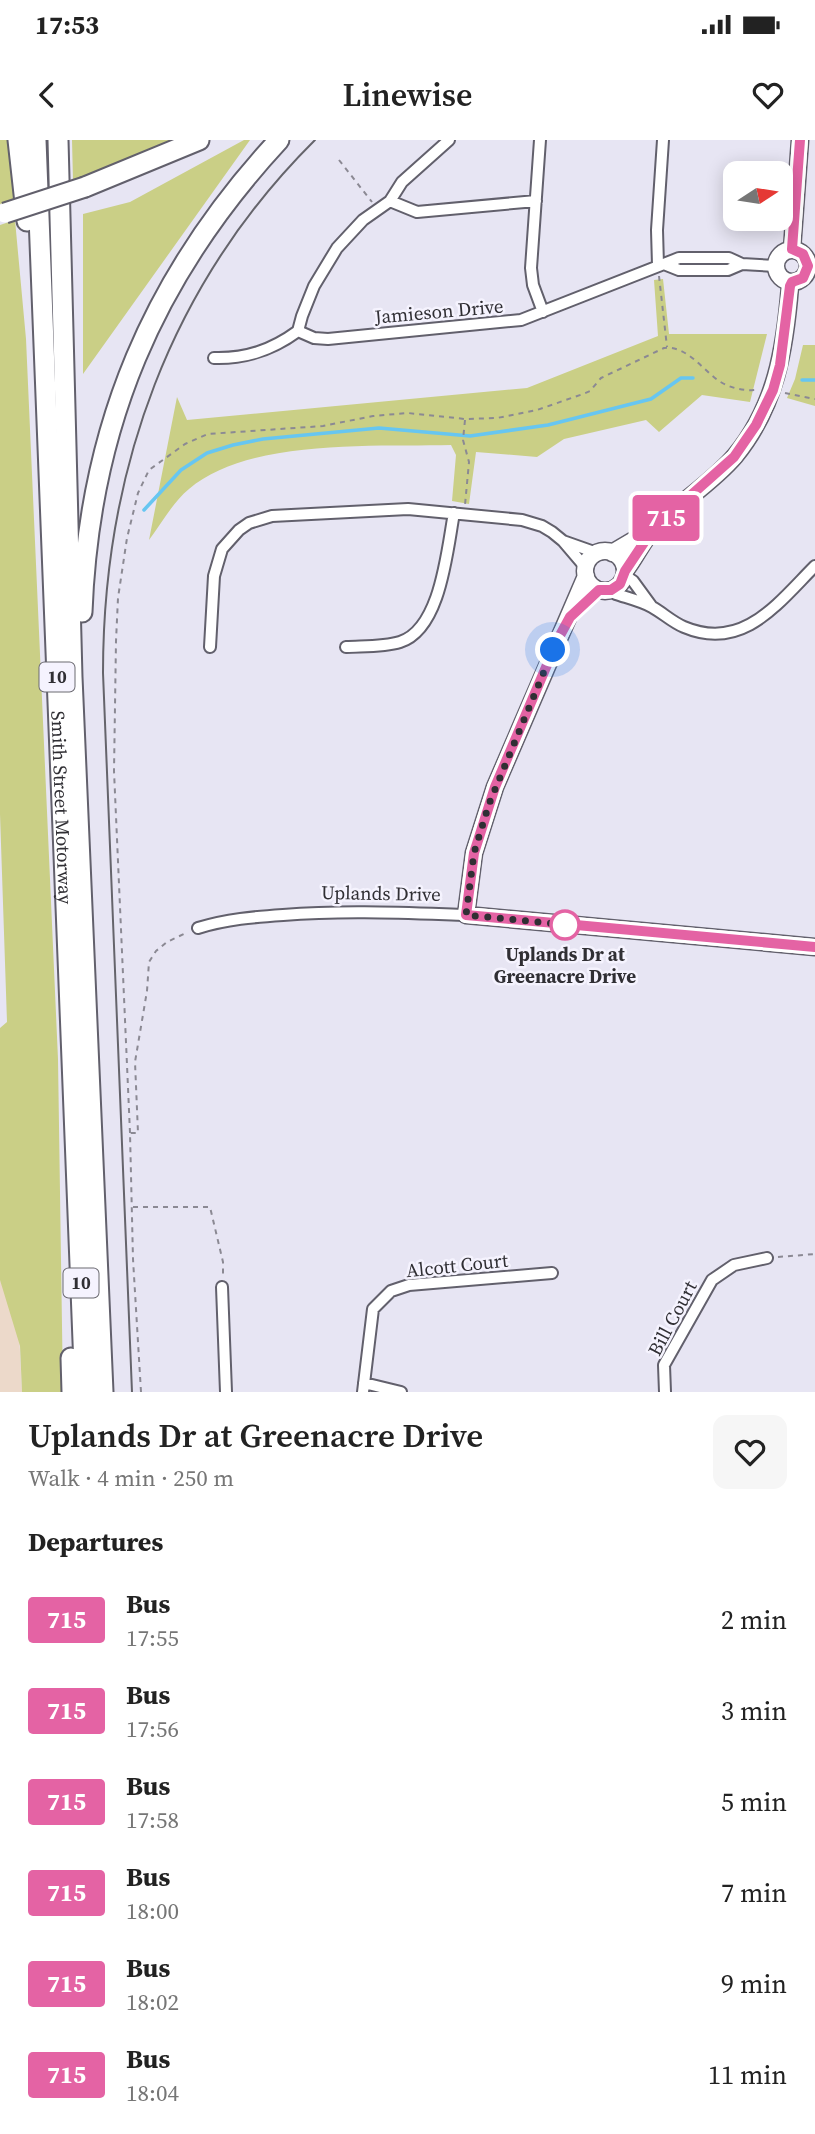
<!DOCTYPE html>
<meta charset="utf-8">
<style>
body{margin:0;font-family:"Source Serif 4",serif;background:#f6f6f6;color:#222;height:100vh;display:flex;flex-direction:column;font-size:26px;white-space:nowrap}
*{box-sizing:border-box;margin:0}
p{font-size:23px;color:#767676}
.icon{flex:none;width:38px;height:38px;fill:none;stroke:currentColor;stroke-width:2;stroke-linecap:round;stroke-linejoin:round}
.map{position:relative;height:1252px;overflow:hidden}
.side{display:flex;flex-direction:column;background:#fff;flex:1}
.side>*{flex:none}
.badge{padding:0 14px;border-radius:5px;font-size:24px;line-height:46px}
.needle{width:46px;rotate:78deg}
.buttons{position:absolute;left:723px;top:21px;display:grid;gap:14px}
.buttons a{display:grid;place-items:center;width:70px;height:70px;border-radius:14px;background:#fff;box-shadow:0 4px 18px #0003;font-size:35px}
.you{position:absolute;width:35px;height:35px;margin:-18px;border:5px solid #fff;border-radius:50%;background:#1a73e8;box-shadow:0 0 0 10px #1a73e833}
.map>.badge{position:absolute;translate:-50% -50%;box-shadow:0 0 0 4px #fff}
h2{padding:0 28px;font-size:26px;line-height:63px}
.round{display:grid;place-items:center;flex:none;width:74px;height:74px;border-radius:14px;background:#f6f6f6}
.overview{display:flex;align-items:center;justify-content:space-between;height:119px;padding:0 28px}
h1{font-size:33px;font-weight:600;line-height:52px}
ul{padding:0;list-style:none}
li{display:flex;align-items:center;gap:21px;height:91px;padding:0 28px}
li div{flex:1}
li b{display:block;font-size:26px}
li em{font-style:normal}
li .badge{min-width:77px;font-weight:700;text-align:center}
.status{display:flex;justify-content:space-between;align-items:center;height:49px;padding:0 35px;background:#fff;direction:ltr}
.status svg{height:19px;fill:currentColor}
header{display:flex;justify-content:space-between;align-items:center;height:91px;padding:0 28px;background:#fff;font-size:32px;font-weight:600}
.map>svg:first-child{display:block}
.industrial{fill:#ecd9ca}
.green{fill:#cacf86}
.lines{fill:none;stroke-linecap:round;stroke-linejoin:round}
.stream{stroke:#67c6f1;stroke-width:3.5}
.street-casing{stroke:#62606c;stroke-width:14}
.secondary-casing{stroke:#62606c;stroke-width:19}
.highway-casing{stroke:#62606c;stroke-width:23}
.path{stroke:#8b8993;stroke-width:2;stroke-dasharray:5 5;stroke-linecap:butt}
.street{stroke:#fff;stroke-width:10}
.secondary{stroke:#fff;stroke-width:16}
.highway{stroke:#fff;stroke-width:19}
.tram{stroke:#65646b;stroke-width:2}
.highway-bridge-casing{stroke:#62606c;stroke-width:23;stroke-linecap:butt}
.highway-bridge{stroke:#fff;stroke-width:19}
.line-casing{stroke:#fff;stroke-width:16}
.line{stroke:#e463a4;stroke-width:10}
.walk{stroke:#302f34;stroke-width:7;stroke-dasharray:0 12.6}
.stop-dot{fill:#fff;stroke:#e463a4;stroke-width:3.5}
.labels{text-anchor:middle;stroke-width:5;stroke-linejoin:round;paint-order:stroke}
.shield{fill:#f5f3fe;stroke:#6b6a71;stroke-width:2}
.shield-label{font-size:18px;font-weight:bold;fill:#302f34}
.street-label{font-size:19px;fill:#302f34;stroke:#f5f3fe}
.stop-label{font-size:19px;font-weight:bold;fill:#302f34;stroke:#f5f3fe}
</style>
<div class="status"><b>17:53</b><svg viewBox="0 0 49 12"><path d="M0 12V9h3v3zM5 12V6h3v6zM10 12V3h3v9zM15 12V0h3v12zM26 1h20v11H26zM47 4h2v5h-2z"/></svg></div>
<header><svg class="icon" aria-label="back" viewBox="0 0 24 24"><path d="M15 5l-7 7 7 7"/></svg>Linewise<svg class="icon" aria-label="heart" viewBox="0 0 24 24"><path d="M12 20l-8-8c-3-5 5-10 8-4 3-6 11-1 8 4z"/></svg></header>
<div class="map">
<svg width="815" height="1252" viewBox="0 0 815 1252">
<rect width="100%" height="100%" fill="#e7e5f3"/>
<path class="industrial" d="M0 1050H12L22 1252H0Z"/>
<path class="green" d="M0 0H9L15 60 0 64Z
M72 0H173L73 41Z
M244 0H250L83 234V74L130 62Z
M15 80 26 199 58 919 63 1252H22L20 1206 0 1140V888L7 882 0 674V85Z
M663 139 669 194H767L750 262 702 255 659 292 646 280 564 299 537 317 476 312 469 364 452 361 456 315 451 305C375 307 249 298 189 349 173 362 161 384 149 400L177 257 187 280 527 248 658 196 654 140Z
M803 205H815V266L787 258 795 239Z"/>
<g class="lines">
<path class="stream" d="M802 240H815
M144 370 181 330 207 313 233 305 263 299 379 288 470 296 548 285 651 259 681 238H693"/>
<g class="street-casing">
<path id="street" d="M540 0 531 128 533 145 543 172
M390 61 417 72 536 61
M664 124 679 130H728L742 124 775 126
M658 125 657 90 663 0
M808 126H815
M298 191 302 176 314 146 337 108 363 80 390 61 402 42 449 0
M214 218C246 219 272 210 298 191L314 198 328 199 521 180 679 118H729L742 124
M563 401 597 413
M624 435 633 441 652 467
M611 450 616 454C628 458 641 461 652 467 663 473 672 482 684 487 743 512 778 463 815 426
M210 507 214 436 222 409 239 390 249 383 272 376 408 369 522 380 542 386 552 392 563 401 586 428
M346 507C364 506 384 507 400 502 441 489 447 410 454 373
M198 788C227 779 254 777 283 775 345 770 405 773 466 775
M222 1147 226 1252
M364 1243 401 1252
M363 1252 373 1169 391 1151 409 1145 552 1133
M665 1252 664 1225 712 1140 734 1125 767 1118"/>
</g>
<g class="secondary-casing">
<path id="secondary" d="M792 109 800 0
M776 126a16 16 0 1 1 32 0a16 16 0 1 1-32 0Z
M585 431a20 20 0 1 1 40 0a20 20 0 1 1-40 0Z
M612 413 651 390
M625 431C636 417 643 400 655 387 680 362 712 343 735 316 776 266 785 209 790 146L792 142
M586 436 495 647 474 713 466 775 815 807"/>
</g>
<g class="highway-casing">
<g id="highway">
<path d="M18 0 27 81"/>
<path id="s1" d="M36 0 85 1252"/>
<path d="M58 0 72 537 103 1252"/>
<path d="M85 47 199 0"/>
<path d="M82 472C89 287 153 136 279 0"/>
<path d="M71 1218 72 1252"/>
</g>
</g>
<path class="path" d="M339 20 372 62
M659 136 667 207
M785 253 815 259
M465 280 463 300 469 322 465 365
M130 993 114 631 116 501 118 458 127 398 138 353 149 330 185 304 208 294 323 286 373 276 408 273 465 279 497 278 537 270 583 254 590 251 601 238 664 208C686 205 702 229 719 241 730 248 743 251 756 250
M133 1067H210L223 1122V1136
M778 1117 815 1114
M141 1252 133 1119 130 993H138L135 922 147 851 149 822 156 811 167 802 188 792"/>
<use href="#street" class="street"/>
<use href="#secondary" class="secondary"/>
<use href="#highway" class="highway"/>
<path class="tram" d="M132 1252 103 533C103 331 170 144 315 0"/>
<g class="highway-bridge-casing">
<path id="highway-bridge" d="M5 73 85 47"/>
</g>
<use href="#highway-bridge" class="highway-bridge"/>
</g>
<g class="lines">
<g class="line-casing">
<path id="line" d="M800 0 792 109 803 114 808 126 803 138 792 142 790 146 780 225 773 250 756 285 734 317 653 389 625 431 620 444 611 450H599L570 477 558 499 495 647 474 713 466 775 815 807"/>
</g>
<use href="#line" class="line"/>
<path class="walk" d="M553 510 489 664 474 713 466 775 569 785H565"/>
</g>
<circle class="stop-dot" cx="565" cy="785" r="14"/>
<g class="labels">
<g class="shield">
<rect x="39.5" y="522.5" width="35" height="29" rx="5"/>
<rect x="63.5" y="1128.5" width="35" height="29" rx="5"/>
</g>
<g class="shield-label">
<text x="57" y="543">10</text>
<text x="81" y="1149">10</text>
</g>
<g class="street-label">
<text transform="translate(439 171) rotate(-5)" y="7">Jamieson Drive</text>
<text dy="7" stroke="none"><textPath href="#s1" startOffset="668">Smith Street Motorway</textPath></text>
<text transform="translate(381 753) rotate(1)" y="7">Uplands Drive</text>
<text transform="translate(457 1125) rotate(-6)" y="7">Alcott Court</text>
<text transform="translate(672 1178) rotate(-62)" y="7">Bill Court</text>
</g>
<g class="stop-label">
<text x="565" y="821">Uplands Dr at<tspan x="565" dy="22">Greenacre Drive</tspan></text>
</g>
</g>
</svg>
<div class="buttons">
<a><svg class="needle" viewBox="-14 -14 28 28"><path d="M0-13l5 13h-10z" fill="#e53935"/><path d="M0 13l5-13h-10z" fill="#767676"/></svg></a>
</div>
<div class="you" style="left:553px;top:510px"></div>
<b class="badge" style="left:666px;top:378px;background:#e463a4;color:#fff">715</b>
</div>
<section class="side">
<div class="overview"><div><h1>Uplands Dr at Greenacre Drive</h1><p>Walk · 4 min · 250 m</p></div><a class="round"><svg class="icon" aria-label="heart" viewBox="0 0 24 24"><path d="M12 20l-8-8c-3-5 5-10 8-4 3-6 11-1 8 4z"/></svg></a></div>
<h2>Departures</h2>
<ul>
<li><span class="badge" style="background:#e463a4;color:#fff">715</span><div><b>Bus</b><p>17:55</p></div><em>2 min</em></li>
<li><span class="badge" style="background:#e463a4;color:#fff">715</span><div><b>Bus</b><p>17:56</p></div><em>3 min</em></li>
<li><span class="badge" style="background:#e463a4;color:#fff">715</span><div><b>Bus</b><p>17:58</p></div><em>5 min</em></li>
<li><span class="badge" style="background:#e463a4;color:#fff">715</span><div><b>Bus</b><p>18:00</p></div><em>7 min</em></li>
<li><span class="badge" style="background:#e463a4;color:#fff">715</span><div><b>Bus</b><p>18:02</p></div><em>9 min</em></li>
<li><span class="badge" style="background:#e463a4;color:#fff">715</span><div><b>Bus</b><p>18:04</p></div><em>11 min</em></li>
</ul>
</section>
